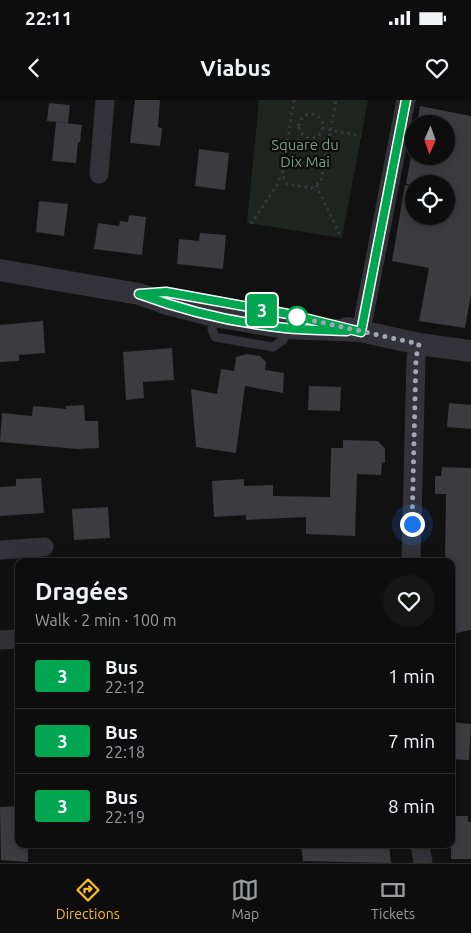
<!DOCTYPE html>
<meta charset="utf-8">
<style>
body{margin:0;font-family:Ubuntu,sans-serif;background:#161617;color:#f1f3f6;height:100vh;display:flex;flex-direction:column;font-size:19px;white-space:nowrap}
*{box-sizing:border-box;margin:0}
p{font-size:16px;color:#9a9c9e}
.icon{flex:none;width:28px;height:28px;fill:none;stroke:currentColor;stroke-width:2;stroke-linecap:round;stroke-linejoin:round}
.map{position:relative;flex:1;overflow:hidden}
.panel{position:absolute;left:15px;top:458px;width:440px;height:290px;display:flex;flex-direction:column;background:#0d0d0e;border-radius:10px;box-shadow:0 2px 12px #0003,0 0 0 1px #2d2d2e}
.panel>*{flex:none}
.badge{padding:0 10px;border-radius:4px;font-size:18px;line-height:32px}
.needle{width:32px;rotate:182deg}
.fabs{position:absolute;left:405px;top:15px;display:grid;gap:10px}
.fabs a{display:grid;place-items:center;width:50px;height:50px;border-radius:50%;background:#0d0d0e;box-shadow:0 2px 12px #0003,0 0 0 1px #2d2d2e;font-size:25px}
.you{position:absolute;width:25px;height:25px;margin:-12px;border:4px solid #fff;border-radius:50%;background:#1a73e8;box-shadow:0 0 0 8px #1a73e833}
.map>.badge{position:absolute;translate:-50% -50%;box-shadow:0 0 0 2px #fff}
.round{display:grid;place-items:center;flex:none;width:52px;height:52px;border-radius:26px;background:#161617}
.headline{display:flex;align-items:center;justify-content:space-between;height:85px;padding:0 20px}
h1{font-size:24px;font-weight:700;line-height:38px}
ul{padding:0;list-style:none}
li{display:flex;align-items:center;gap:15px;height:65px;padding:0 20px;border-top:1px solid #2d2d2e}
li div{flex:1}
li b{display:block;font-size:19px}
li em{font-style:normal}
li .badge{min-width:55px;font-weight:700;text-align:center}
.status{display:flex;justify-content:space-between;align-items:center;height:35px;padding:0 25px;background:#0d0d0e;direction:ltr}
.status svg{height:14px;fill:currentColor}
header{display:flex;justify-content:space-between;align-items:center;height:65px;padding:0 20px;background:#0d0d0e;font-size:22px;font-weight:700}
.tab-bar{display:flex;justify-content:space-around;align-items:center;height:70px;border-top:1px solid #2d2d2e;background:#0d0d0e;font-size:14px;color:#9a9c9e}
.tab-bar a{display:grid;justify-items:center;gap:2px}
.tab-bar .current{color:#f8bb23}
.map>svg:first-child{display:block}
.green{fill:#1d251e}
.building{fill:#3b3b40}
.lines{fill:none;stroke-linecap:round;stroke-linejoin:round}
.path{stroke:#38393f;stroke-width:3;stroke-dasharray:2.5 4;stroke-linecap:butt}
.service{stroke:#323238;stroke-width:9}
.minor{stroke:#323238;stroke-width:19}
.tertiary{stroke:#323238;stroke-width:22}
.line-casing{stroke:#fff;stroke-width:11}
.line{stroke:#00a650;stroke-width:8}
.walk{stroke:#a2a6b4;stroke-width:5;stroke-dasharray:0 9}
.stop-dot{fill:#fff;stroke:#00a650;stroke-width:2.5}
.labels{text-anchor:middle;stroke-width:4.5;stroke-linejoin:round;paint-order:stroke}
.park-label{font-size:15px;fill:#77a07c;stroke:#0c0c0d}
</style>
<div class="status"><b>22:11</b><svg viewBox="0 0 49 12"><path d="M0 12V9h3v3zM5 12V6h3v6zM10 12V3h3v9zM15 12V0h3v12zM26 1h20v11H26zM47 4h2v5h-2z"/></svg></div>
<header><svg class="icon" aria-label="back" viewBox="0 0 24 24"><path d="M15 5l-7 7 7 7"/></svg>Viabus<svg class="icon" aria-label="heart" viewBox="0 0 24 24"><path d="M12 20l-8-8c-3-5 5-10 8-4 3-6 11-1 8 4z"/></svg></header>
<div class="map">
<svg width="471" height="763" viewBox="0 0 471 763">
<rect width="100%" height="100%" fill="#111112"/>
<path class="green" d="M259 0H368L342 138 247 123Z"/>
<path class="building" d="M135 0H160L158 27 162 28 160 46 130 43Z
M49 3 70 5 68 23 47 21Z
M420 6 471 16V195L465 228 419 221 429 168 392 161 405 85 414 86V116H446V84H406L411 56H446V24H417Z
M56 22 82 25 80 42H78L76 63 52 61Z
M199 49 229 53 225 90 195 86Z
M39 101 68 104 64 136 36 132Z
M129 115 146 117 142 155 94 149 98 123 119 126 120 121 128 122Z
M200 133 226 135 223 169 177 164 179 139 199 141Z
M43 221 45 253 19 255V261L0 262V225Z
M172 248 174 280 143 282 144 298 126 300 123 252Z
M247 254 260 256 266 262 265 270 284 273 283 293 245 286 236 353 196 347 191 289 217 294 221 269 234 271 236 257Z
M309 286 341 287 340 311 308 310Z
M449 303 471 305V329L447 327Z
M84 305 85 321H98L99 348 77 349 0 342 2 313 32 316 33 306 66 309V306Z
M343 340 378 341 385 349V363L382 362 381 375 357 374 355 436 306 434V417L246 420V415L214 417 212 381 244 379V386L273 385V396L330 397 331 348H343Z
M442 367 471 368V530L451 534V461H445L446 394H435V376H441Z
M41 378 44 413 0 416V387L16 386V379Z
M108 407 110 438 74 440 72 409Z
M451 622 471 624 469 660 451 659Z
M19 706V744H28V762L1 760 0 707Z
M451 716H468V722H471V759H451Z
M301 744H389L391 763 303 761Z"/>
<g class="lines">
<path class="path" d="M294 0 282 75 287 84 311 88 321 82 336 0
M299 26a12 12 0 1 1 24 0a12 12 0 1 1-24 0Z
M322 28 361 36
M316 85 341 137
M251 124 277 85 281 76"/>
<path class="service" d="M214 216 212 229 215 237 273 247 283 240 285 228"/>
<path class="minor" d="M99 74 105 0
M361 231 406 0
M0 450 44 447
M411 461 416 258 419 244
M0 540 19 539
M420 744 423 763"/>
<path class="tertiary" d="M0 170 139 194 164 203 214 216 285 228 361 231
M347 228 419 244 471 251"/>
</g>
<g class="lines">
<g class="line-casing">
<path id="line" d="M347 231C327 230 306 230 285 228 236 223 185 211 139 194L166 192 288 214 361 232 406 0"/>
</g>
<use href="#line" class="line"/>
<path class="walk" d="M297 217 419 244 416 258 412 424"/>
</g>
<circle class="stop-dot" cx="297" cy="217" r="10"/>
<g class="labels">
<g class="park-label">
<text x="305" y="50">Square du<tspan x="305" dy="17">Dix Mai</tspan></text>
</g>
</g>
</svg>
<div class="fabs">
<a><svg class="needle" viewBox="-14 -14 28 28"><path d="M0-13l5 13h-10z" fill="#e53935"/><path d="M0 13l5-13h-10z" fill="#9a9c9e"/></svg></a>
<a><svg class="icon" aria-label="locate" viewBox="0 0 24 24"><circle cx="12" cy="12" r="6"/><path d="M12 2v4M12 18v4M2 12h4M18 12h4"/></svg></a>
</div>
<div class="you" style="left:412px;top:424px"></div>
<b class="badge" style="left:262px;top:210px;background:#00a650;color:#fff">3</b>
<section class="panel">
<div class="headline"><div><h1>Dragées</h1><p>Walk · 2 min · 100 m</p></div><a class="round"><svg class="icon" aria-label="heart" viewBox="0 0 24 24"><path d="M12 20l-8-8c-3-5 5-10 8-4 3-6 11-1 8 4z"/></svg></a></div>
<ul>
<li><span class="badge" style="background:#00a650;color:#fff">3</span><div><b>Bus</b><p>22:12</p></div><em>1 min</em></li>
<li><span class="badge" style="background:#00a650;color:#fff">3</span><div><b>Bus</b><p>22:18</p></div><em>7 min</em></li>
<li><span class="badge" style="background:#00a650;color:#fff">3</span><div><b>Bus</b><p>22:19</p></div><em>8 min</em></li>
</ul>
</section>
</div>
<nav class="tab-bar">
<a class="current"><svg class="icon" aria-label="directions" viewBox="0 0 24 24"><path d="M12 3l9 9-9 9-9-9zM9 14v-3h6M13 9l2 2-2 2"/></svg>Directions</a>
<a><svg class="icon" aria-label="map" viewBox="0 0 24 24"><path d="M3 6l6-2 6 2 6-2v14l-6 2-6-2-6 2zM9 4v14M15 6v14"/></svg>Map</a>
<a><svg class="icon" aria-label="tickets" viewBox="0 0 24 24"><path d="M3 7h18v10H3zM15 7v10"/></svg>Tickets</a>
</nav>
